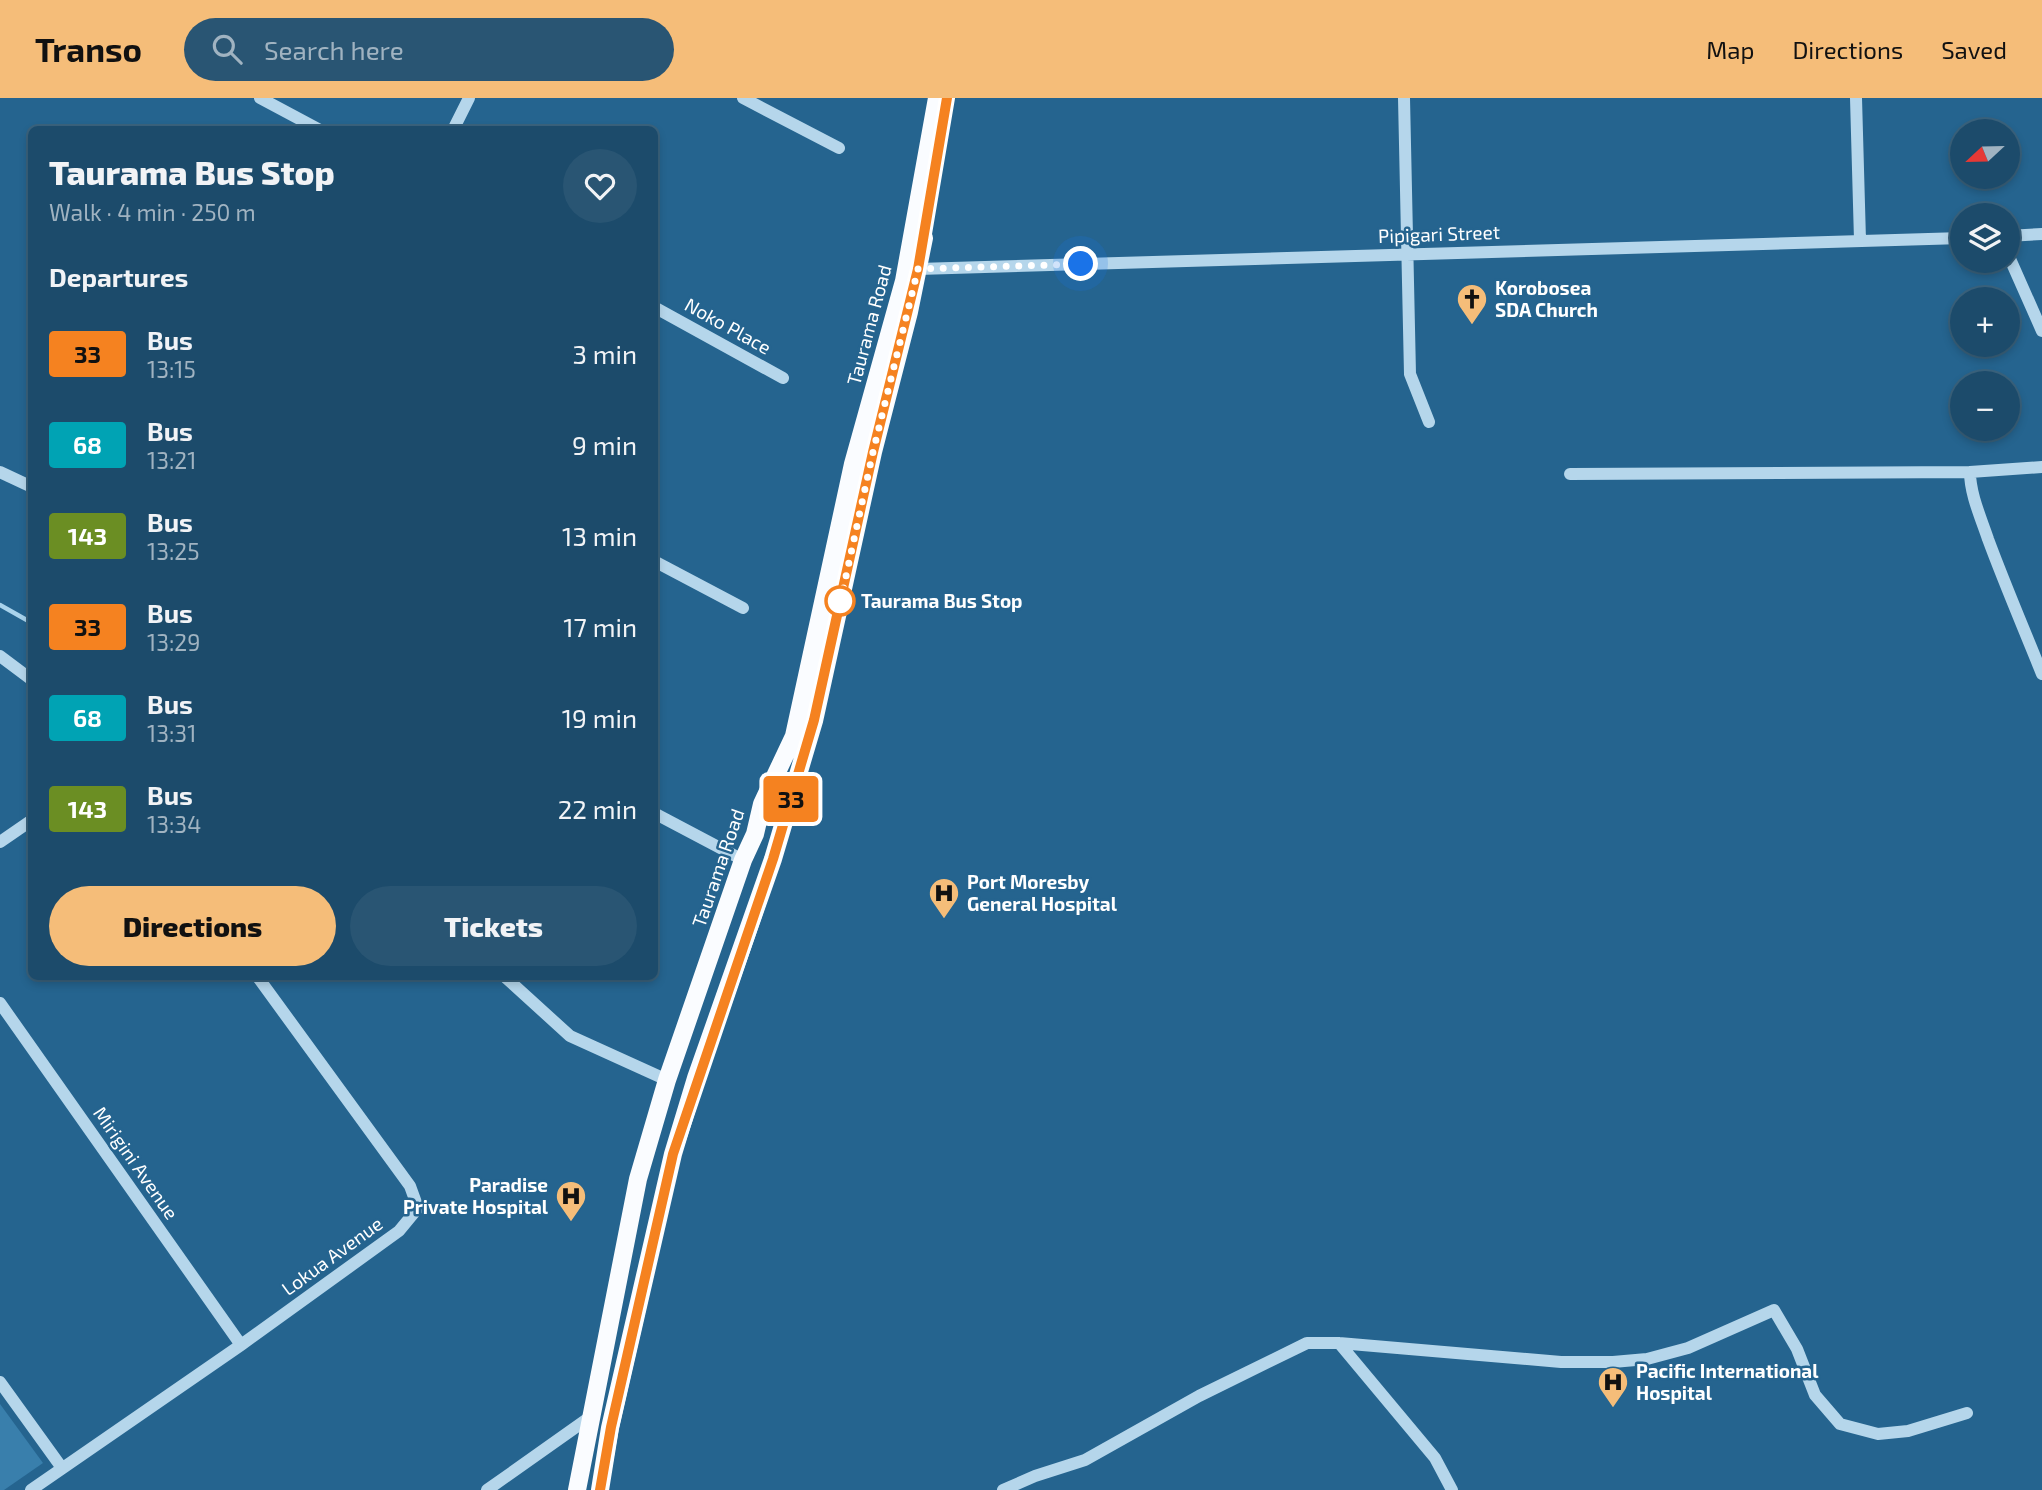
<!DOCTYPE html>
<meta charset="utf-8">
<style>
body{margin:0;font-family:"Exo 2",sans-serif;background:#295573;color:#f1f3f6;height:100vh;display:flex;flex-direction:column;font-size:26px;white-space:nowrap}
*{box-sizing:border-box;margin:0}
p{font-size:23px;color:#a0b3c1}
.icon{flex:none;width:38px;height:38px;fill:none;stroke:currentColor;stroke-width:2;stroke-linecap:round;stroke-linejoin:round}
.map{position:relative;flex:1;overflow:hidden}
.panel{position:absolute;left:28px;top:28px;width:630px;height:854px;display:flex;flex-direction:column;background:#1c4b6b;border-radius:10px;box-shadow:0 4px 10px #0003,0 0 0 2px #3a637e}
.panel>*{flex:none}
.badge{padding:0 14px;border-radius:5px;font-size:24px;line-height:46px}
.needle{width:46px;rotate:248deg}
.tools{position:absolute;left:1950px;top:21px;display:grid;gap:14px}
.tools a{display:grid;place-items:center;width:70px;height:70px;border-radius:50%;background:#1c4b6b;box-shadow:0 4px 10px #0003,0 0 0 2px #3a637e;font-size:35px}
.you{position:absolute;width:35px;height:35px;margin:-18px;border:5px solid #fff;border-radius:50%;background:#1a73e8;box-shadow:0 0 0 10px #1a73e833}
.map>.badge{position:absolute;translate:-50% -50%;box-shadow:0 0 0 4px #fff}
h2{padding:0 21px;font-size:26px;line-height:63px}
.round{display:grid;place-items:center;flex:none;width:74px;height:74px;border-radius:37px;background:#295573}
.summary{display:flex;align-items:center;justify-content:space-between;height:119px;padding:0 21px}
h1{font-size:33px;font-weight:800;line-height:52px}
.cta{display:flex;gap:14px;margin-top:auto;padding:14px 21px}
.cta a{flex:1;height:80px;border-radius:42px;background:#f5bd79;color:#111;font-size:28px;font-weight:800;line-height:80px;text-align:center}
.cta a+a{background:#295573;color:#f1f3f6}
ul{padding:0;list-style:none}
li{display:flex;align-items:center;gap:21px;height:91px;padding:0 21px}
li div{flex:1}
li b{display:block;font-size:26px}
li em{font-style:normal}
li .badge{min-width:77px;font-weight:700;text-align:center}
header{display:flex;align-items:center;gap:42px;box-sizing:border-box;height:98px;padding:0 35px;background:#f5bd79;color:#111}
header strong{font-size:33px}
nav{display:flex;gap:38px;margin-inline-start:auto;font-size:24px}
.search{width:490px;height:63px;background:#295573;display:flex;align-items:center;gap:18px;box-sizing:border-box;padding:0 24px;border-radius:38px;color:#a0b3c1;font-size:26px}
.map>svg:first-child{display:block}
.green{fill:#397fac}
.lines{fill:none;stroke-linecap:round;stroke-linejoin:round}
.stream{stroke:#a9d3ec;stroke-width:4.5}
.minor{stroke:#b5d6eb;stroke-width:12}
.major{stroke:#fafcff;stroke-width:18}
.line-casing{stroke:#fff;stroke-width:16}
.line{stroke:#f58220;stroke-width:10}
.walk{stroke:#fff;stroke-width:7;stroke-dasharray:0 12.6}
.stop-dot{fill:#fff;stroke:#f58220;stroke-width:3.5}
.labels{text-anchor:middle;stroke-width:5;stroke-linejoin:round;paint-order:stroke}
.street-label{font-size:19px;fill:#fff;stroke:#25648f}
.poi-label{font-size:19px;font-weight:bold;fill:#fff;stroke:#25648f;text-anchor:start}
.stop-label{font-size:19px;font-weight:bold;fill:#fff;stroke:#25648f;text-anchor:start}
</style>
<header>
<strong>Transo</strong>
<div class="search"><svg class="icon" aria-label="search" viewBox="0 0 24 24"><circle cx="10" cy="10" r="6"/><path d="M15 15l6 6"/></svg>Search here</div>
<nav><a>Map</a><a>Directions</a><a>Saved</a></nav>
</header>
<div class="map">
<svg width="2042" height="1392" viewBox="0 0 2042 1392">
<rect width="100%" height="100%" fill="#25648f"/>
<path class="green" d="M0 1306 43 1365 4 1392H0Z"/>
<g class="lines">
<path class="stream" d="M0 507 32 525"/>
<path class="minor" d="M260 0 320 32
M743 0 839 50
M1404 0 1410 276 1429 324
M1856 0 1860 142
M453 32 469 0
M2007 138 2042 136
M2007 154 2042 233
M918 171 1962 140
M654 209 783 280
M2042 369 1970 374C1970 396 1981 420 1988 441 2005 487 2024 531 2042 576
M0 374 32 389
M1570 376 1970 374
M654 463 743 510
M0 558 32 582
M654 715 743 762
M0 744 32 722
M504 878 570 938 667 982
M0 905 241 1247
M1339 1245 1435 1360 1452 1392
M0 1284 62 1370
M31 1392 241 1247 399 1133 418 1110 410 1088 257 878
M487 1392 593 1317
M1003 1392 1035 1378 1085 1362 1199 1298 1307 1245H1339L1561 1264H1613L1647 1261 1688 1250 1774 1212 1797 1251 1815 1297 1840 1326 1878 1336 1908 1333 1967 1315"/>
<path class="major" d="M577 1392 638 1081 667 982 743 762 755 736 762 706 794 638 853 366 904 183 937 0
M600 1392 610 1330 673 1056 696 980 773 761 814 623 873 354 909 214 924 140"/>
</g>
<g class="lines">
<g class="line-casing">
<path id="line" d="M600 1392 611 1329 673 1056 773 761 814 622 873 354 918 171 947 0"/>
</g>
<use href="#line" class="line"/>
<path class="walk" d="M840 503 838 515 873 354 918 171 1081 166"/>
</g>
<defs>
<g id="church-pin" transform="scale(1.575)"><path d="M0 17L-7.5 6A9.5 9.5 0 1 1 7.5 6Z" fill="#f5bd79" stroke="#25648f"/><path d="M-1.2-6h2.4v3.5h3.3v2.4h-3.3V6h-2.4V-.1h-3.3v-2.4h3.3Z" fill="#111"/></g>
<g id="hospital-pin" transform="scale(1.575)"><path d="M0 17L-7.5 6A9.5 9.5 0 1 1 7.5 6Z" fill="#f5bd79" stroke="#25648f"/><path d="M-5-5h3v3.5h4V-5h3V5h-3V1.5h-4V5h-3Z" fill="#111"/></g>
</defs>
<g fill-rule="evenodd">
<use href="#church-pin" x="1472" y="201"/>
<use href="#hospital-pin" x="944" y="795"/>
<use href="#hospital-pin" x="571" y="1098"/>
<use href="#hospital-pin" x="1613" y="1284"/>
</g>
<circle class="stop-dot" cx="840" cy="503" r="14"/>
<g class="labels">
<g class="street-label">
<text transform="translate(1439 136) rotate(-2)" y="7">Pipigari Street</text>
<text transform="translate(869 227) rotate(-75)" y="7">Taurama Road</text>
<text transform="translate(728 228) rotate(29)" y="7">Noko Place</text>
<text transform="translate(718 770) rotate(-71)" y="7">Taurama Road</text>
<text transform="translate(136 1065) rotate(55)" y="7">Mirigini Avenue</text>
<text transform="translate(332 1158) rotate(-36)" y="7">Lokua Avenue</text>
</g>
<g class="poi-label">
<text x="1495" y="197">Korobosea<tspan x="1495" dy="22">SDA Church</tspan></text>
<text x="967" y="791">Port Moresby<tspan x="967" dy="22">General Hospital</tspan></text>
<text x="548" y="1094" text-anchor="end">Paradise<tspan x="548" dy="22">Private Hospital</tspan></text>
<text x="1636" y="1280">Pacific International<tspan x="1636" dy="22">Hospital</tspan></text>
</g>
<g class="stop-label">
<text x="861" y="510">Taurama Bus Stop</text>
</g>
</g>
</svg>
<div class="tools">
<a><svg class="needle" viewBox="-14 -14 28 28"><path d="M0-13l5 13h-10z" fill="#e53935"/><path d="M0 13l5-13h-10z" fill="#a0b3c1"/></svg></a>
<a><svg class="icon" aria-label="layers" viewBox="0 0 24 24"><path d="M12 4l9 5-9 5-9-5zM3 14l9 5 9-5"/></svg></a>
<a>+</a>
<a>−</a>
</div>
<div class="you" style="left:1081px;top:166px"></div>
<b class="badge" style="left:791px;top:701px;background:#f58220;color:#111">33</b>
<section class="panel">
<div class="summary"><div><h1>Taurama Bus Stop</h1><p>Walk · 4 min · 250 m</p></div><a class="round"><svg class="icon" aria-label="heart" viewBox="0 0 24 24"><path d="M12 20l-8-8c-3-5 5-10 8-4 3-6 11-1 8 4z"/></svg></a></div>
<h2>Departures</h2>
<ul>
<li><span class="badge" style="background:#f58220;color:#111">33</span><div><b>Bus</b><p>13:15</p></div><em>3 min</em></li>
<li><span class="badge" style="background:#00a3b4;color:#fff">68</span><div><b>Bus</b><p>13:21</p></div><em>9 min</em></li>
<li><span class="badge" style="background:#6b8e23;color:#fff">143</span><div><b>Bus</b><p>13:25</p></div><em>13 min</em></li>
<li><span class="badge" style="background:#f58220;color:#111">33</span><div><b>Bus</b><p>13:29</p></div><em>17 min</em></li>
<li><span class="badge" style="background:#00a3b4;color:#fff">68</span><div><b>Bus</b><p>13:31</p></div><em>19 min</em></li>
<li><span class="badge" style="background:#6b8e23;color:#fff">143</span><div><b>Bus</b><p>13:34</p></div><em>22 min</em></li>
</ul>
<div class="cta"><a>Directions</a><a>Tickets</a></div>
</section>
</div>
